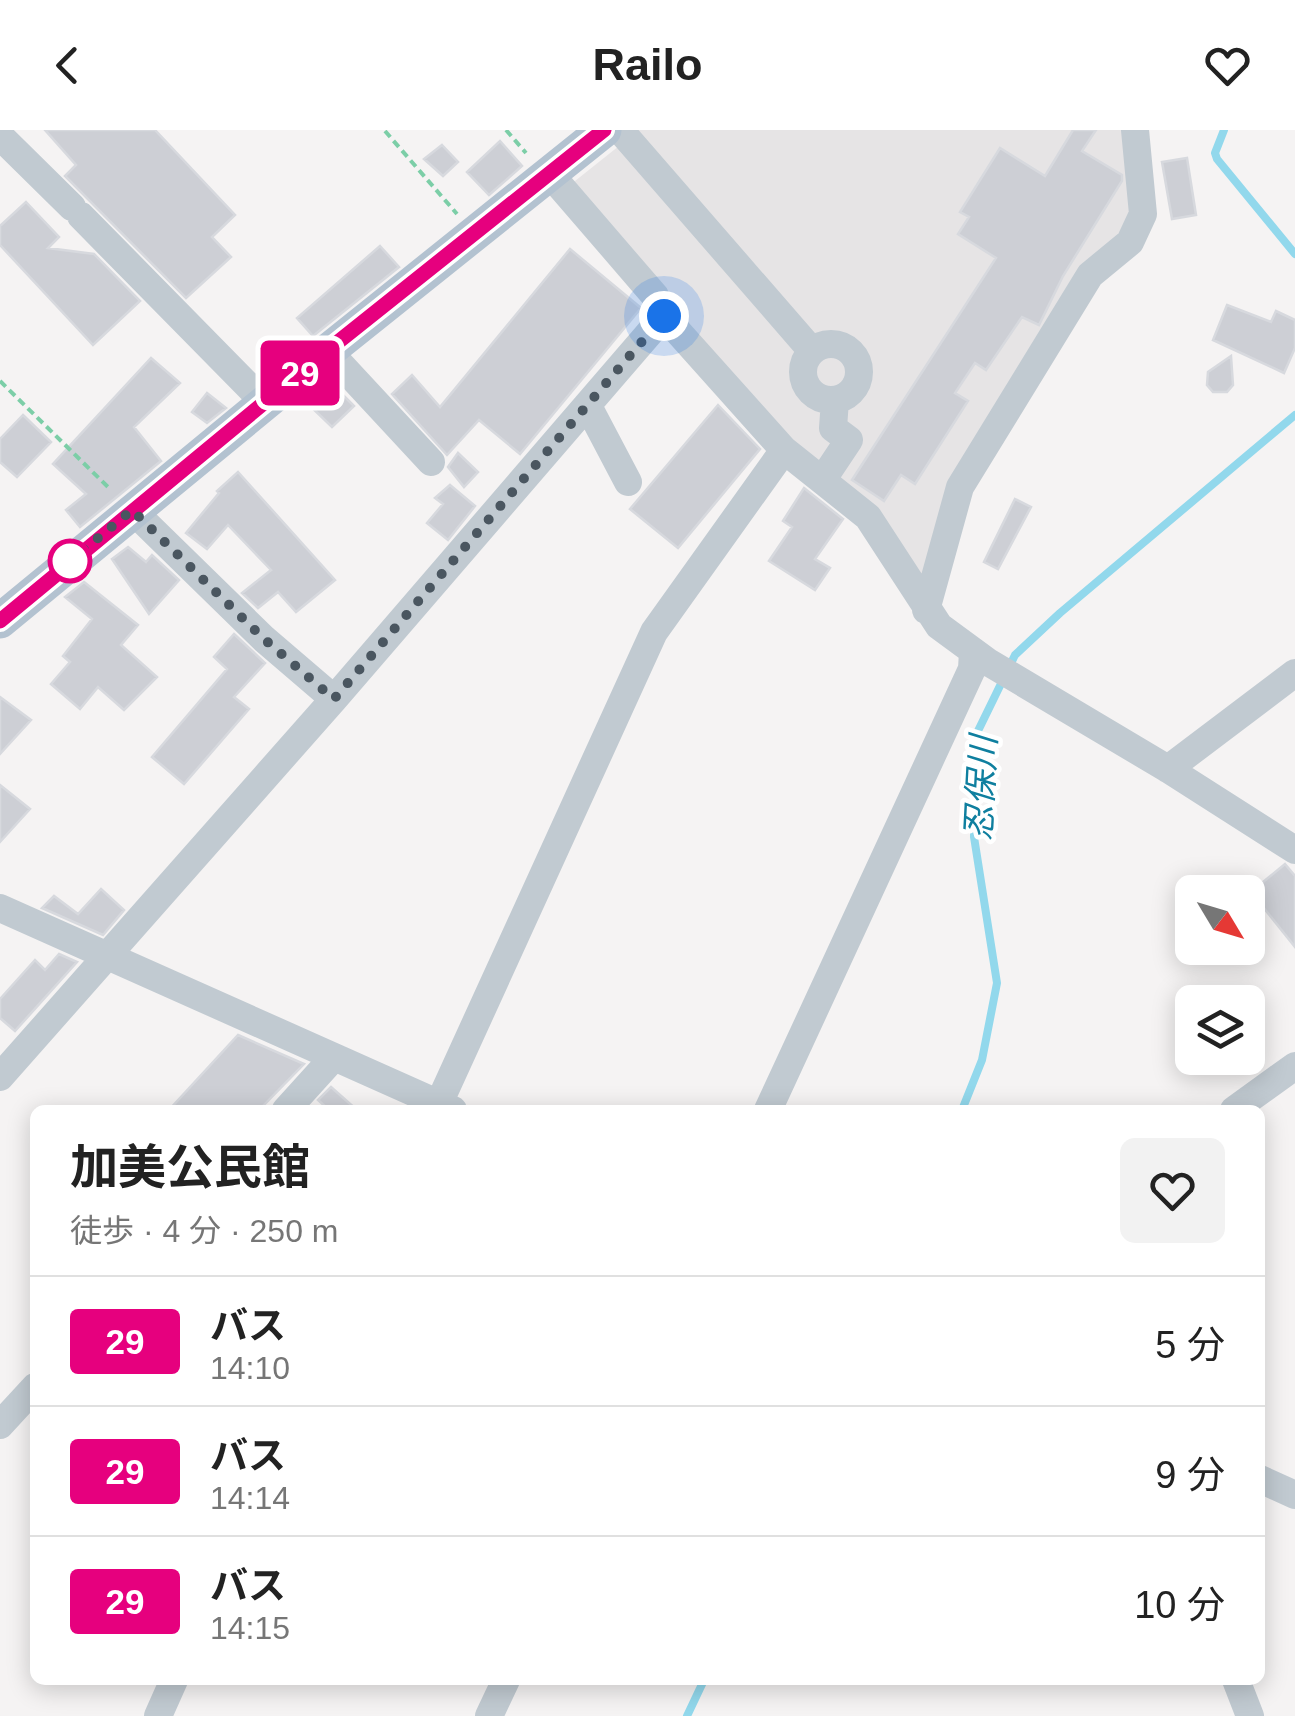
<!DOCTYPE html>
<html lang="ja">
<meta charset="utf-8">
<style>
body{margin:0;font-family:Helvetica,"Noto Sans JP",sans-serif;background:#f2f2f2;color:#222;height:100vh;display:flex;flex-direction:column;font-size:38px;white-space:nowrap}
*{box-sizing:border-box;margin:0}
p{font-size:32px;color:#767676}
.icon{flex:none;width:55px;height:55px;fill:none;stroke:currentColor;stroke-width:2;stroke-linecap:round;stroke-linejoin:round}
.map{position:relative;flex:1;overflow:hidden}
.sheet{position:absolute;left:30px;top:975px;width:1235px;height:580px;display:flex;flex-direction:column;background:#fff;border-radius:15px;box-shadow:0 5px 25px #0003}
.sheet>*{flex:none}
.badge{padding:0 20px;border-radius:8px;font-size:35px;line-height:65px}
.needle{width:65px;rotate:128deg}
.controls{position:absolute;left:1175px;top:745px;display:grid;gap:20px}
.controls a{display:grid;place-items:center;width:90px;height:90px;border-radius:15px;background:#fff;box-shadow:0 5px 25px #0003;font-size:50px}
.you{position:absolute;width:50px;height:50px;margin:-25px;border:8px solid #fff;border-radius:50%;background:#1a73e8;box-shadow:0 0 0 15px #1a73e833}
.map>.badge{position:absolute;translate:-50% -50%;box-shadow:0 0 0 5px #fff}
.round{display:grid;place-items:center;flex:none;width:105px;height:105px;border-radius:15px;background:#f2f2f2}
.summary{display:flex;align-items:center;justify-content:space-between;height:170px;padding:0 40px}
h1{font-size:48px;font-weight:700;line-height:75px}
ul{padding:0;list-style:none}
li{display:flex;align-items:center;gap:30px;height:130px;padding:0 40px;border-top:2px solid #e0e0e0}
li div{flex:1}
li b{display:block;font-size:38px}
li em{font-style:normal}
li .badge{min-width:110px;font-weight:700;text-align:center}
header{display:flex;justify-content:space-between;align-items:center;height:130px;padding:0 40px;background:#fff;font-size:45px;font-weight:700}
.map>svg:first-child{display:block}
.education{fill:#e6e4e5}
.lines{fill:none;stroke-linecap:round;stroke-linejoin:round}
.stream{stroke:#92d8ec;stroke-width:8}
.building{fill:#cdcfd5;stroke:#d7d9de;stroke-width:2.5}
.path{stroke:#7ccea7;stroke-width:4;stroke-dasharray:8 5;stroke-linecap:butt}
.minor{stroke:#c1cad1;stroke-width:28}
.major{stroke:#b3c2d0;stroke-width:35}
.line-casing{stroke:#fff;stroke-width:22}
.line{stroke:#e6007e;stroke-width:15}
.walk{stroke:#4a5660;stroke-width:10;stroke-dasharray:0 18}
.stop-dot{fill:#fff;stroke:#e6007e;stroke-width:5}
.labels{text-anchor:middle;stroke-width:9;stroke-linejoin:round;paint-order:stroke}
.water-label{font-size:35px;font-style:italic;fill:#0f7f9f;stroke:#fff}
</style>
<header><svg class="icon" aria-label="back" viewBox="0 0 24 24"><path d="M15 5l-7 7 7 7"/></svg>Railo<svg class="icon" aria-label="heart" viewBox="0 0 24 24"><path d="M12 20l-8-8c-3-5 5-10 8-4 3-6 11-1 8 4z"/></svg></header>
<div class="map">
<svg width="1295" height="1586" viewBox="0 0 1295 1586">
<rect width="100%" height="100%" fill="#f5f3f3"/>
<path class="education" d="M639 0H1127L1134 79 1124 101 1079 139 922 452 793 316 570 55Z"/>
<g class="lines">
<path class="stream" d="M1224 0 1215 23 1217 29 1295 124
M962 980 982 930 997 853 974 707 976 605 1015 525 1060 483 1295 285
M687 1586 704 1550"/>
</g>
<path class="building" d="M45 0H155L235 85 212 107 231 127 186 168 65 46 76 35Z
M1073 0H1096L1082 21 1122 45V51L1063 146 1039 195 1022 187 986 240 975 233 955 263 968 271 915 354 901 345 884 371 852 350 996 128 958 104 969 87 960 82 1000 18 1045 46Z
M500 11 522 36 489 65 467 42Z
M442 15 458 32 443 46 424 29Z
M1187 28 1196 85 1172 89 1162 32Z
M26 72 59 107 48 118 94 124 140 171 93 215 0 115V96Z
M380 116 399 137 313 206 297 188Z
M570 119 641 178 520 324 479 290 447 325 392 264 412 245 440 277Z
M1227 175 1271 192 1276 181 1295 190V218L1284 243 1213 210Z
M1231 226 1233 255 1227 262H1213L1207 255 1208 242Z
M151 228 180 253 134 297 161 331 80 397 66 380 86 364 53 334Z
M328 250 354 276 332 297 306 272Z
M207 263 226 278 207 293 192 282Z
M718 275 760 319 678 418 630 379Z
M23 285 51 312 17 347 0 332V309Z
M458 323 478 342 464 357 448 337Z
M238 342 335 450 296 482 278 462 258 478 242 463 271 440 228 395 207 419 186 403 219 363 217 361Z
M450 355 475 376 448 410 427 393 443 374 435 368Z
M804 358 843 389 815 429 830 438 815 460 769 431 792 397 783 391Z
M1015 369 1031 377 998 439 984 432Z
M128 417 146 432 152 425 179 450 149 484 112 429Z
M84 452 138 495 121 515 157 547 124 580 98 557 80 579 51 554 70 532 63 526 92 489 65 467Z
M234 504 265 533 234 567 249 579 184 654 152 627 227 539 214 527Z
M0 567 31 590 0 624Z
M0 655 30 679 0 712Z
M1285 734 1295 746V817L1251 762Z
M101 759 124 780 103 805 42 778 54 766 78 784Z
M59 824 77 832 15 901 0 888V869L35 830 45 840Z
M238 905 304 934 259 980H169Z
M331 957 357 980H329L318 970Z"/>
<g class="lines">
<path class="path" d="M506 0 526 23
M385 1 457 84
M0 251 111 360"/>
<path class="minor" d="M620 0 812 221
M0 6 72 77
M549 43 655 166 664 186 784 320 868 387 939 496 988 532 1168 639 1295 720
M81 86 264 272
M803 242a28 28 0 1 1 56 0a28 28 0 1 1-56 0Z
M328 221 431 332
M588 276 628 352
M823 349 849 310 833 298 835 270
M132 380 264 509 334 569
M926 480 960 357 1090 145 1130 112 1143 84 1135 0
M1168 639 1295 543
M0 778 453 980
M0 947 334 569 664 186
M286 980 334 927
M436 980 654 502 784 320
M768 980 972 539 973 521
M1234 980 1295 936
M0 1295 35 1257
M1260 1349 1295 1365
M1236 1550 1250 1586
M158 1586 174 1550
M489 1586 506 1550"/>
<path class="major" d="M0 491 328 221 604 0"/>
</g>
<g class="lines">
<g class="line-casing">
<path id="line" d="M0 491 328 220 604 0"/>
</g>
<use href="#line" class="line"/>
<path class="walk" d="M70 431 132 380 264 509 334 569 664 186"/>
</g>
<circle class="stop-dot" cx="70" cy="431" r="20"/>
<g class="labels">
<g class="water-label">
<text transform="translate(981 658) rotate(-87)" y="12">忍保川</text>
</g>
</g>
</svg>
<div class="controls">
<a><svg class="needle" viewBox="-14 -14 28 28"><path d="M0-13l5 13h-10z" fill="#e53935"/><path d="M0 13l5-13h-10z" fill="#767676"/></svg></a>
<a><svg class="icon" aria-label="layers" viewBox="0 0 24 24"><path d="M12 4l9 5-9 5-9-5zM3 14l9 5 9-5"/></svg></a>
</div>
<div class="you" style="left:664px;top:186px"></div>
<b class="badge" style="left:300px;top:243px;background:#e6007e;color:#fff">29</b>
<section class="sheet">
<div class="summary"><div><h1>加美公民館</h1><p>徒歩 · 4 分 · 250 m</p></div><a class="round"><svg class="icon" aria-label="heart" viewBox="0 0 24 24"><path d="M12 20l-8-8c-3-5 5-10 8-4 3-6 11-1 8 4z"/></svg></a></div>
<ul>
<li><span class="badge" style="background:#e6007e;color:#fff">29</span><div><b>バス</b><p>14:10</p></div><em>5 分</em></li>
<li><span class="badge" style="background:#e6007e;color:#fff">29</span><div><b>バス</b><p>14:14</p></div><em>9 分</em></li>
<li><span class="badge" style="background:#e6007e;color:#fff">29</span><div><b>バス</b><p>14:15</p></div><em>10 分</em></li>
</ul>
</section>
</div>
